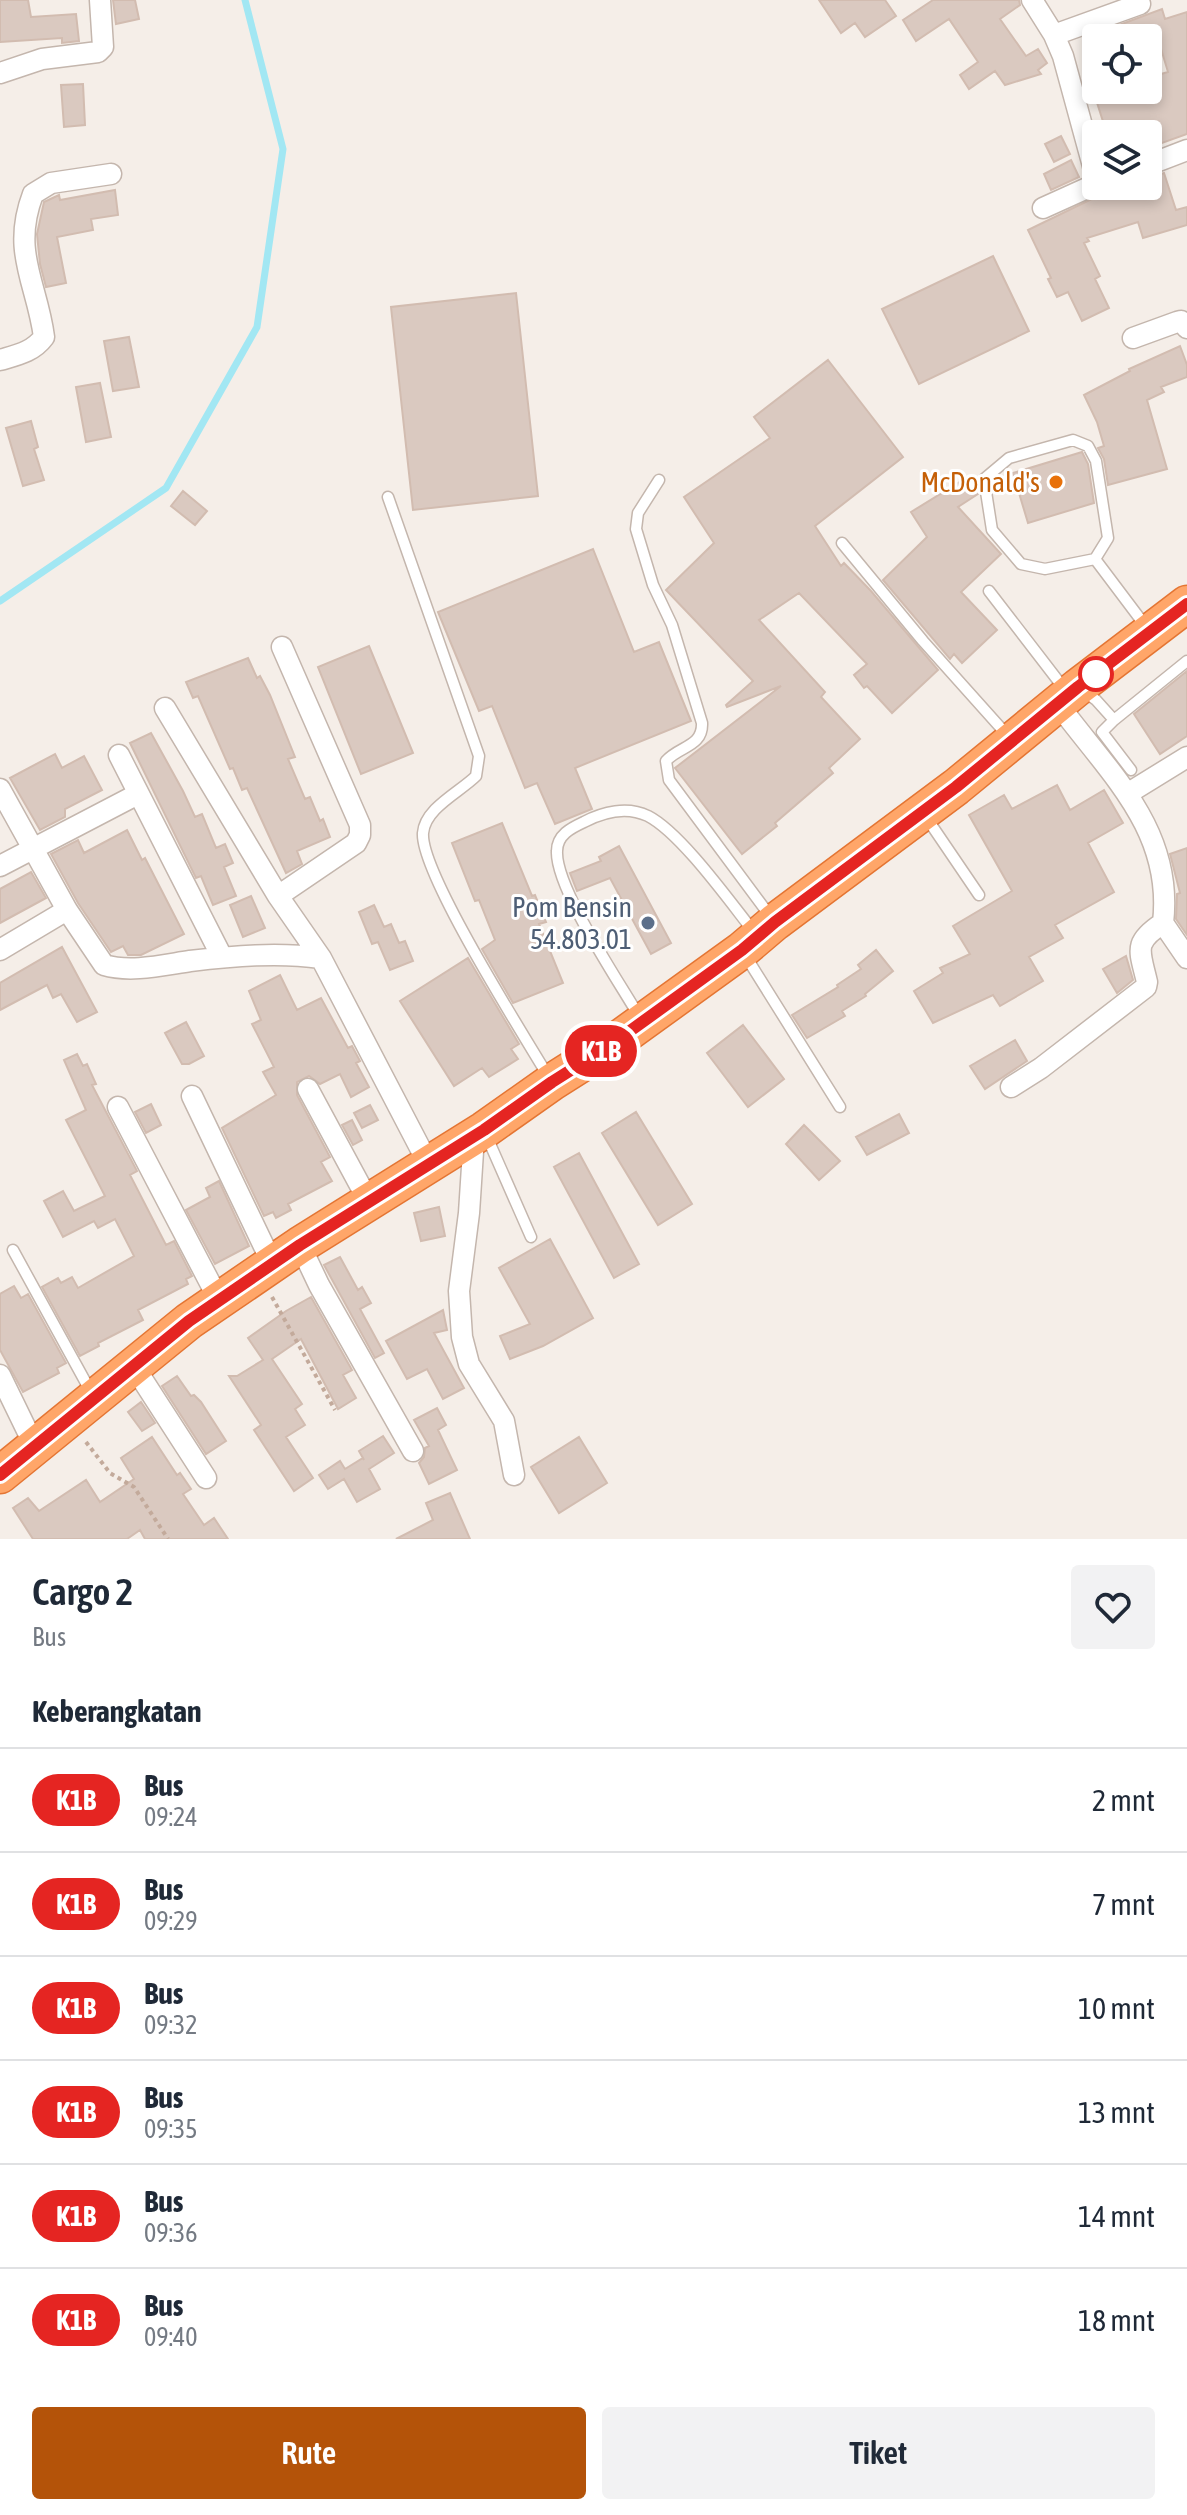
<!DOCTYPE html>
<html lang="id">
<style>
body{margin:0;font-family:"Asap Condensed",sans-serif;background:#f2f2f3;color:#1f2937;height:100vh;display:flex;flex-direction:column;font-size:30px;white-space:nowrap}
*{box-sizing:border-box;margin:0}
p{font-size:26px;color:#747a83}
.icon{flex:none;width:44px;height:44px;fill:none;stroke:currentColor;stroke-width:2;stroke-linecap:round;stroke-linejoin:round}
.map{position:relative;height:1539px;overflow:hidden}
.sheet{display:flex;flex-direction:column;background:#fff;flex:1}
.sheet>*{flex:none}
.badge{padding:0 16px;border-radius:26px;font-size:28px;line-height:52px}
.tools{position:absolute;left:1082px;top:24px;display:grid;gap:16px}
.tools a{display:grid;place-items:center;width:80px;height:80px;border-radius:8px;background:#fff;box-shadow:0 4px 12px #0003;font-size:40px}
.map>.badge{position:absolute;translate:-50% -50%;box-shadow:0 0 0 4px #fff}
h2{padding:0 32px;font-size:30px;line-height:72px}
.round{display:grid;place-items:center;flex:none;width:84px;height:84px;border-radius:8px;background:#f2f2f3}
.head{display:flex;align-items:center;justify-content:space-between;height:136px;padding:0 32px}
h1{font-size:38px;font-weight:600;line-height:60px}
.action{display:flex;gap:16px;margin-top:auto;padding:16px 32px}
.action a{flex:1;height:92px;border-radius:8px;background:#b45309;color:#fff;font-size:32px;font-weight:600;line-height:92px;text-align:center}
.action a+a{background:#f2f2f3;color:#1f2937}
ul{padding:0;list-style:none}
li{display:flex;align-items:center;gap:24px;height:104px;padding:0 32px;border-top:2px solid #e0e1e3}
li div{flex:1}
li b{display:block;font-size:30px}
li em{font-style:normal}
li .badge{min-width:88px;font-weight:700;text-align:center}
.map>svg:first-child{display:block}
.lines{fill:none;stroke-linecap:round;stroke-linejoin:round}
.stream{stroke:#a2e7f3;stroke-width:7}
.building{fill:#dac9c0;stroke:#d2bcb0;stroke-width:2}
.lane-casing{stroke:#c4b6ad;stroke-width:13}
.street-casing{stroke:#c4b6ad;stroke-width:23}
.highway-casing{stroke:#e47533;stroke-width:39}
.path{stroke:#c3aa9b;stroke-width:4;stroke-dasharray:4 4;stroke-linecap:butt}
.lane{stroke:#fff;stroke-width:10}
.street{stroke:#fff;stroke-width:20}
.highway{stroke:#ffa669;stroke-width:36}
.line-casing{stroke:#fff;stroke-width:18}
.line{stroke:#e52522;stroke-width:12}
.food-dot{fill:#e8710a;stroke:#fff;stroke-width:3}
.stop-dot{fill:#fff;stroke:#e52522;stroke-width:4}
.service-dot{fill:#5c6f8a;stroke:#fff;stroke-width:3}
.labels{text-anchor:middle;stroke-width:6;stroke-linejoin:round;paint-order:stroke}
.food-label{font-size:28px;fill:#c56008;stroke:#fff;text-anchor:end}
.service-label{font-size:28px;fill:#4e5e75;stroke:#fff;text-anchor:end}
</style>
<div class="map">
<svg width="1187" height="1539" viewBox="0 0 1187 1539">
<rect width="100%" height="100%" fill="#f5eee8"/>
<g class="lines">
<path class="stream" d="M0 601 166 488 257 327 283 149 245 0"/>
</g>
<path class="building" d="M0 0H28L31 17 76 14 79 41 62 43V38L0 42Z
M113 0H135L139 19 116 24Z
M819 0H885L896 16 865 37 855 23 841 33Z
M933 0H1019L1020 5 1000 19 1026 56 1038 49 1047 63 1038 70 1041 74 1005 85 995 71 969 89 960 75 978 62 949 19 916 41 903 20Z
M1162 9 1165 19 1187 12V134L1156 145 1157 148 1148 151V134H1107L1093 90H1158L1154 76 1168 72 1156 32 1138 38H1084Z
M83 84 85 125 64 127 61 85Z
M1061 136 1070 154 1054 162 1045 144Z
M1071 160 1079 177 1051 190 1044 174Z
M1164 173 1176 210 1187 207V225L1143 238 1138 222 1087 238 1089 241 1084 243 1100 276 1095 279 1109 308 1082 321 1068 292 1057 297 1048 279 1051 278 1028 230 1106 192 1126 186H1148V178Z
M115 190 118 215 91 219 93 230 57 237 66 283 46 287 40 264 37 234 44 202 59 195 60 200Z
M993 256 1029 331 919 384 882 309Z
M516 293 538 496 413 510 391 307Z
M129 337 139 387 113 391 104 341Z
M1180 346 1187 365V377L1161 387 1164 392 1147 400 1167 469 1108 485 1104 459 1098 448 1104 446 1097 422 1084 395 1130 371 1129 369Z
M828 360 903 457 815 526 841 566 844 563 871 591 938 670 892 713 867 686 864 688 854 675 867 664 799 593 759 620 825 692 821 697 860 739 829 768 833 773 775 823 777 826 742 854 675 768 781 686 727 707 726 705 753 681 666 590 714 543 684 497 770 438 754 417Z
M100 383 111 437 86 442 76 387Z
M31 421 38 447 34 449 44 480 23 486 6 428Z
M1082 452 1088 464 1094 503 1028 523 1013 473Z
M968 477 978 494 958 507 1001 554 961 592 997 630 962 663 954 654 950 659 883 580 927 537 911 512Z
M183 491 207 511 195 525 171 506Z
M593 549 634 652 659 642 691 721 575 768 592 809 555 824 537 783 525 788 492 706 479 711 438 612Z
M369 646 413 753 361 774 318 667Z
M248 658 257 678 260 676 270 695 295 757 288 759 305 799 310 797 320 821 323 819 330 837 297 851 302 864 286 873 247 788 242 790 233 768 230 769 198 696 193 698 186 682Z
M1187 671V736L1160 754 1134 714Z
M151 733 183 791 195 817 202 814 216 848 225 844 233 863 224 867 236 896 213 905 201 876 196 878 130 743Z
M55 754 62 768 84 756 102 790 65 809V817L40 830 10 778Z
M1057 785 1070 810 1104 790 1123 823 1088 843 1114 892 1055 925 1063 938 1029 957 1043 981 1000 1006 993 995 933 1023 914 991 943 973 940 968 970 954 953 926 1012 891 969 815 1004 795 1012 809Z
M502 823 532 896 535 895 546 922 539 924 563 983 513 1003 482 949 495 940 479 900 475 901 452 843Z
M127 830 142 860 145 858 184 934 141 955H128L123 946 111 952 78 903 51 854 78 840 84 853Z
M619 846 671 943 651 954 610 878 577 891 570 873 601 861 599 857Z
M1187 848V935L1176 919 1177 894 1180 893 1170 854Z
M31 872 46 898 0 923V889Z
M251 896 265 928 243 937 230 905Z
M374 905 384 927 391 924 399 943 405 941 413 961 390 970 378 942 372 944 359 912Z
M62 947 97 1012 77 1022 61 994 53 998 47 985 0 1010V983Z
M876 950 893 971 865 994 866 996 842 1011 845 1016 807 1038 792 1015 838 987 837 985 861 969 858 965Z
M1126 956 1133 980 1117 993 1103 969Z
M468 958 519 1044 511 1049 518 1059 489 1077 482 1068 454 1086 400 1001Z
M280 975 297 1010 321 998 348 1048 352 1046 360 1061 356 1063 369 1087 351 1097 340 1074 320 1084 309 1076 297 1082V1095L330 1157 321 1162 332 1181 288 1204 291 1210 276 1218 273 1212 264 1216 222 1128 276 1095 263 1072 274 1067 252 1024 261 1020 249 991Z
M186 1022 204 1056 189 1064H182L165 1033Z
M743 1025 784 1079 748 1107 707 1053Z
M1015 1040 1027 1061 985 1089 970 1066Z
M77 1054 83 1066 87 1064 96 1084 92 1085 137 1171 130 1175 166 1245 174 1241 192 1276 186 1279 188 1284 138 1310 143 1320 98 1343 99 1346 80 1356 42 1287 58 1278 61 1283 72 1277 78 1288 134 1256 115 1219 98 1228 94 1221 63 1237 44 1201 63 1191 74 1211 105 1196 66 1120 86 1110 64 1060Z
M151 1104 161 1125 146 1133 135 1112Z
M370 1105 378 1120 362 1128 354 1113Z
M636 1112 692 1204 658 1225 602 1133Z
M899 1114 909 1133 867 1155 856 1137Z
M352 1120 362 1140 353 1145 342 1125Z
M804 1125 840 1161 819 1180 786 1144Z
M579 1153 639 1264 614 1278 554 1167Z
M219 1181 249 1246 215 1264 186 1210 210 1197 206 1188Z
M439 1207 445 1236 421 1241 414 1213Z
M550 1239 593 1318 543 1346 510 1359 500 1336 530 1324 499 1268Z
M340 1257 358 1290 362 1287 371 1303 360 1309 384 1353 375 1358 324 1265Z
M14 1286 21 1298 28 1294 66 1363 57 1368 59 1373 23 1392 0 1350V1294Z
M311 1297 352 1370 343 1375 356 1398 338 1409 301 1339 272 1359 302 1404 295 1409 305 1425 286 1437 313 1478 294 1491 254 1430 261 1425 229 1376H237L263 1360 248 1338 286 1311Z
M443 1310 447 1330 434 1333 464 1388 443 1399 427 1369 407 1379 386 1341Z
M177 1376 191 1396 194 1395 201 1402 226 1441 206 1454 162 1386Z
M141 1402 155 1423 142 1431 128 1412Z
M437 1408 446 1425 438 1430 457 1470 429 1484 419 1463 424 1457 425 1448 429 1446 414 1420Z
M383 1436 394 1453 369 1469 380 1489 357 1502 344 1479 328 1489 319 1475 340 1461 345 1469 363 1458 364 1460 359 1451Z
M152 1437 177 1475 180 1473 191 1489 183 1494 204 1525 214 1518 228 1539H145L140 1530 127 1539H33L13 1508 28 1498 39 1511 86 1480 100 1502 134 1479 121 1458Z
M579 1437 607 1483 559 1513 531 1467Z
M450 1493 470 1539H396L433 1520 426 1503Z"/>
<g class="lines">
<g class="lane-casing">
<path id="lane" d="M1073 440 1088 446 1096 461 1108 538 1095 559 1045 569 1021 564 992 530 984 479 1009 458Z
M659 480 638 513 636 529 653 585 672 625 702 723C703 747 679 746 666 761L669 780 770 916
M388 497 479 756 476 776C460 792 425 808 423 833 420 872 523 1034 548 1076
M842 543 923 641 1008 736
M1095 559 1147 628
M989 591 1066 691
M1082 690 1096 700 1114 720 1187 661
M1114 720 1102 732 1131 770
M926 817 979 895
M745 955 840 1107
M640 1018C620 983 555 888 557 851 557 835 571 828 584 822 603 812 627 806 648 816 681 833 730 902 754 932
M487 1137 531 1237
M13 1250 91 1392"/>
</g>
<g class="street-casing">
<path id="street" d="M1032 0 1054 35 1063 56 1096 177
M1054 35 1140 4
M0 73 42 59 98 52 103 47 100 0
M1148 165 1187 150
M1043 208 1096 184
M1133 338 1177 322 1181 321 1187 328
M0 360C17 355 33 352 44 337 37 283 11 252 33 194L51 183 111 174
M165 708 278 896 321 958 429 1165
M119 755 222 957
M0 789 67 910 104 965C131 973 163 965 190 961 233 956 278 952 321 958
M1127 794 1187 757
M0 866 138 794
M278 896 356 843 360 835V825L282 647
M1163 923 1187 958
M0 950 67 910
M1011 1087 1041 1068 1146 987 1147 982C1140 951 1132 943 1163 923 1174 830 1109 773 1058 704
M308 1089 369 1202
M192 1096 273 1265
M118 1107 219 1300
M474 1136 469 1213 459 1291 462 1337 469 1364 504 1421 514 1475
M300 1245 319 1285 413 1451
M133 1365 206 1478
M0 1375 35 1447"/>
</g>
<g class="highway-casing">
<path id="highway" d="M0 1475 189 1321 300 1245 484 1130 552 1082 612 1044 742 950 775 922 956 787 1078 687 1187 604"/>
</g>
<path class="path" d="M272 1297 335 1410
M86 1442 110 1473 134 1487 168 1539"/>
<use href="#lane" class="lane"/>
<use href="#street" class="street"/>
<use href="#highway" class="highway"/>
</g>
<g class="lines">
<g class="line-casing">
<path id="line" d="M0 1475 189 1321 300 1245 484 1130 552 1082 612 1044 742 950 775 922 956 787 1078 687 1187 604"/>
</g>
<use href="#line" class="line"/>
</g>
<circle class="food-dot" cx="1056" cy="482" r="8"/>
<circle class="stop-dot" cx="1096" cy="674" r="16"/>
<circle class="service-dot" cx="648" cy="923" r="8"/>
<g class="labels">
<g class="food-label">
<text x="1040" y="492">McDonald's</text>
</g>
<g class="service-label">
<text x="632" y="917">Pom Bensin<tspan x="632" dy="32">54.803.01</tspan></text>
</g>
</g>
</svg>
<div class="tools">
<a><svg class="icon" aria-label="locate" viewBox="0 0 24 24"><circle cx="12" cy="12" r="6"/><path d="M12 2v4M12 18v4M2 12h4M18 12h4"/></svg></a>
<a><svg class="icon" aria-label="layers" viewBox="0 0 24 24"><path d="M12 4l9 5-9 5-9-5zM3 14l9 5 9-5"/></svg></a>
</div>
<b class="badge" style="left:601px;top:1051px;background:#e52522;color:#fff">K1B</b>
</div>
<section class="sheet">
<div class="head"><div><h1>Cargo 2</h1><p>Bus</p></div><a class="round"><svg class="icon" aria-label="heart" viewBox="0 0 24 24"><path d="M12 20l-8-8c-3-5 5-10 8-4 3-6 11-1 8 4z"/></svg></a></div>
<h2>Keberangkatan</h2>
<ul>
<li><span class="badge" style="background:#e52522;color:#fff">K1B</span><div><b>Bus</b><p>09:24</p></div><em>2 mnt</em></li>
<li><span class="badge" style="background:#e52522;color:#fff">K1B</span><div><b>Bus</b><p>09:29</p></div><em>7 mnt</em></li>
<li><span class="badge" style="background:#e52522;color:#fff">K1B</span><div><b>Bus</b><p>09:32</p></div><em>10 mnt</em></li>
<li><span class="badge" style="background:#e52522;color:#fff">K1B</span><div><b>Bus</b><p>09:35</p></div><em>13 mnt</em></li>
<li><span class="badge" style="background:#e52522;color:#fff">K1B</span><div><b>Bus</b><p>09:36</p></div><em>14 mnt</em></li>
<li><span class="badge" style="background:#e52522;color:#fff">K1B</span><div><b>Bus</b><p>09:40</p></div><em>18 mnt</em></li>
</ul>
<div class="action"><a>Rute</a><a>Tiket</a></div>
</section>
